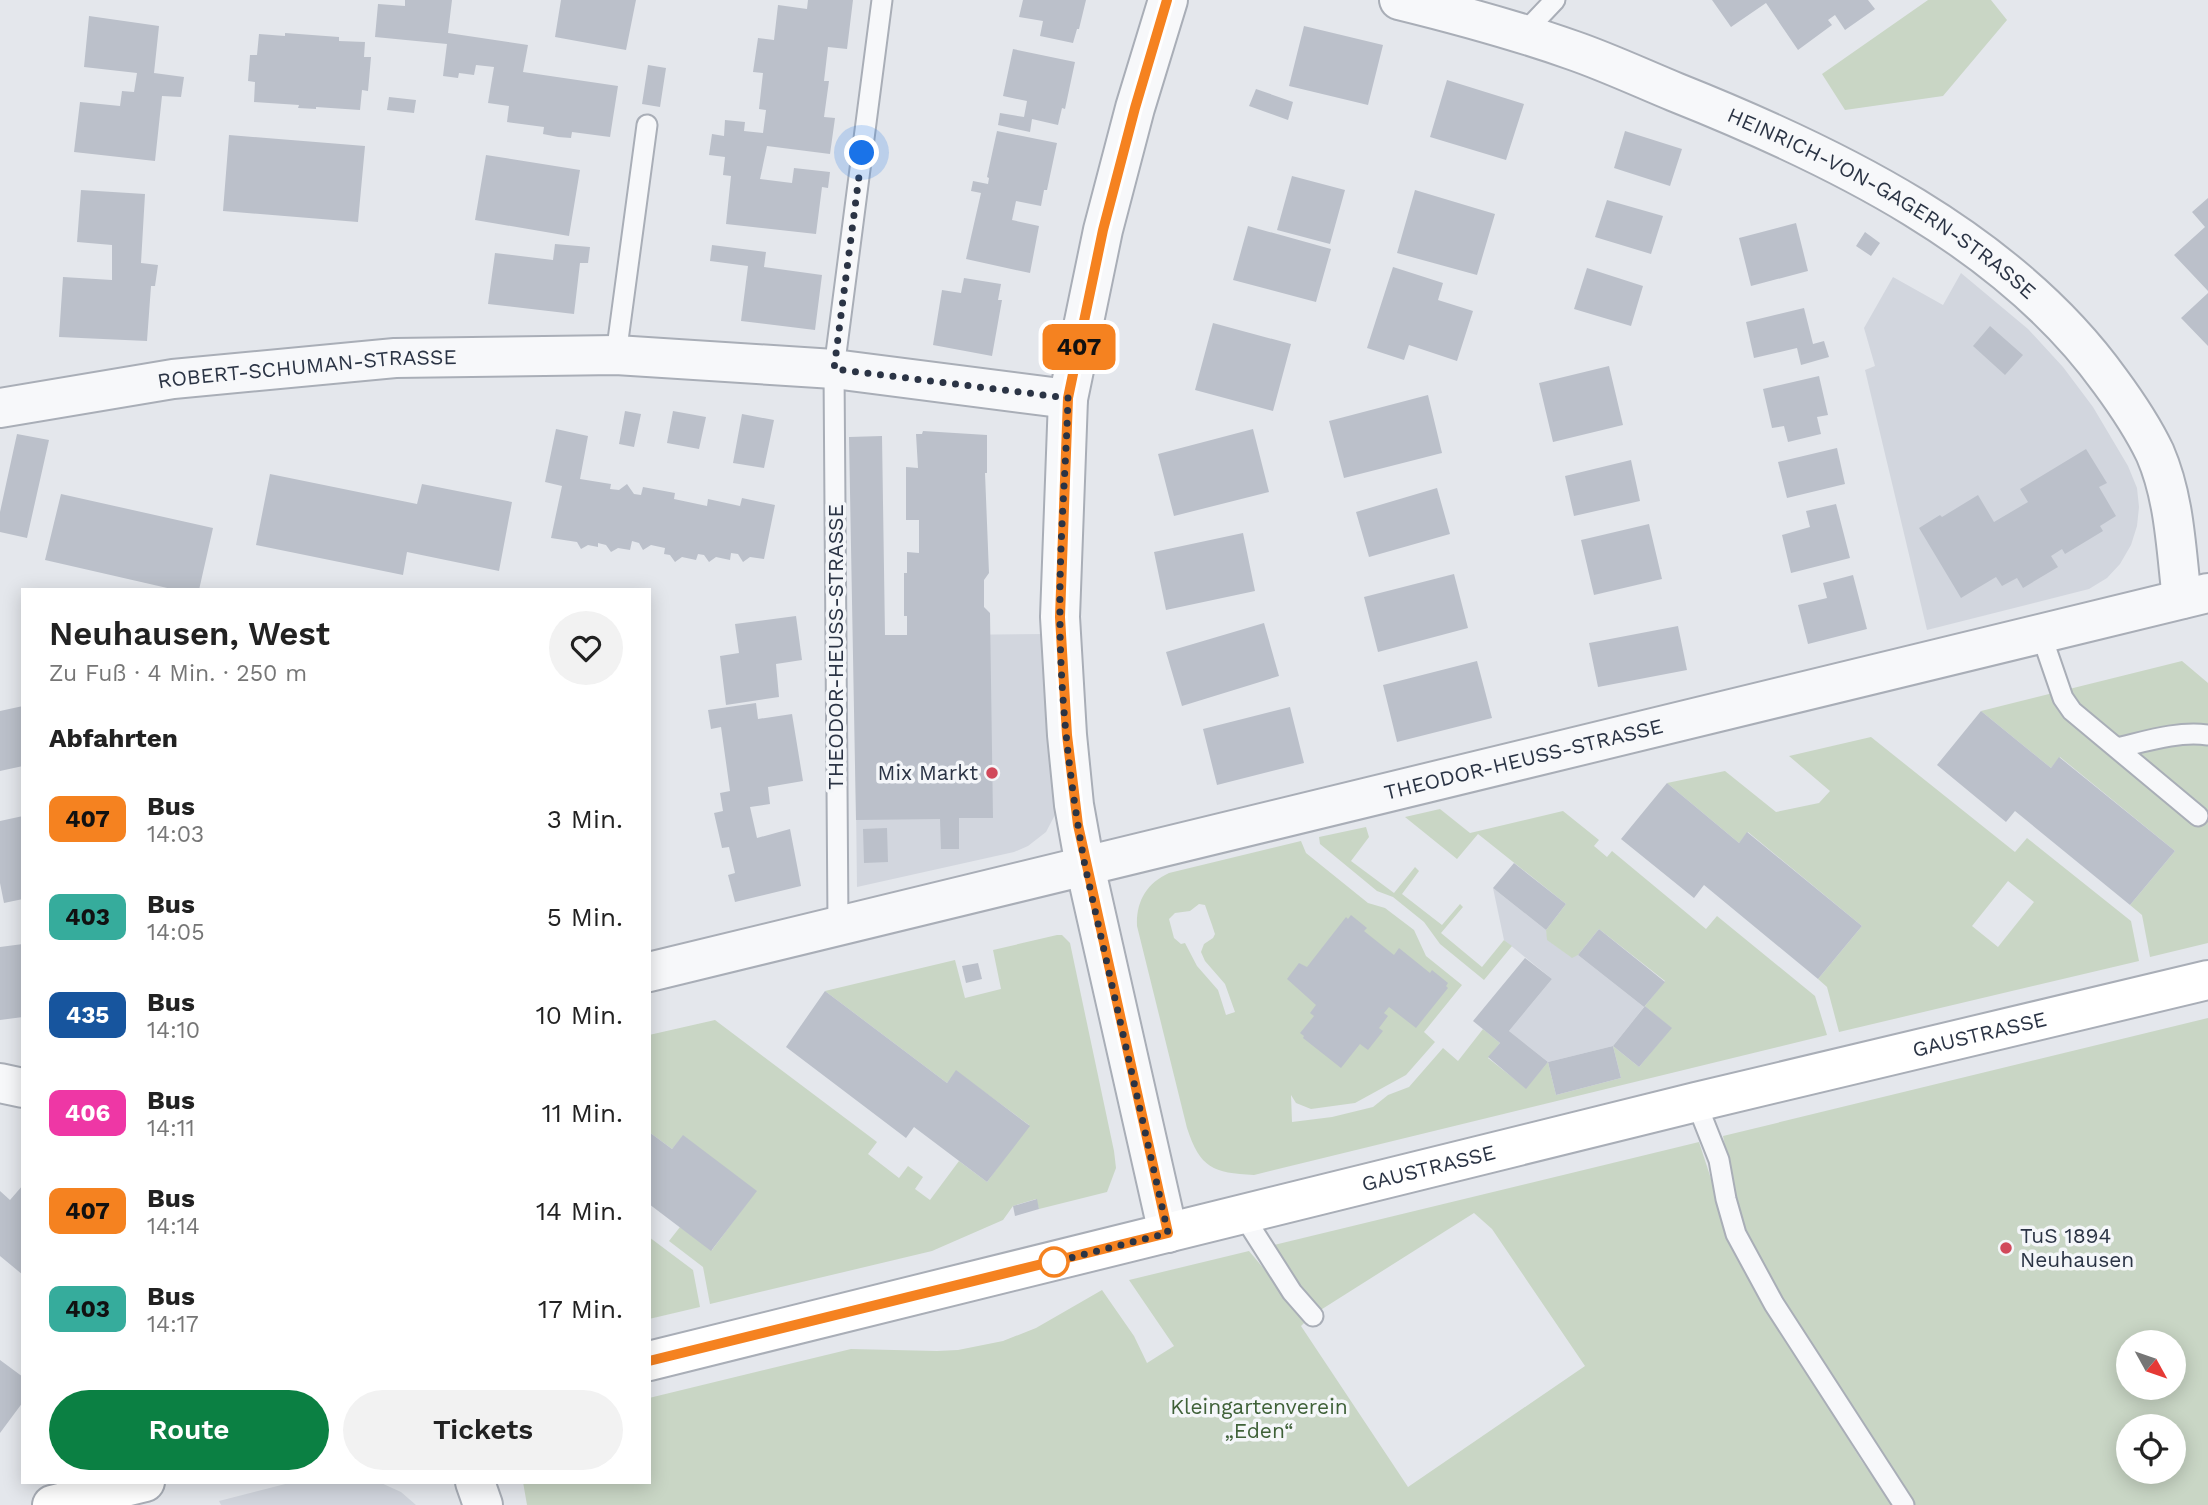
<!DOCTYPE html>
<html lang="de">
<meta charset="utf-8">
<style>
body{margin:0;font-family:"Work Sans",sans-serif;background:#f2f2f2;color:#222;height:100vh;display:flex;flex-direction:column;font-size:26px;white-space:nowrap}
*{box-sizing:border-box;margin:0}
p{font-size:23px;color:#767676}
.icon{flex:none;width:38px;height:38px;fill:none;stroke:currentColor;stroke-width:2;stroke-linecap:round;stroke-linejoin:round}
.map{position:relative;flex:1;overflow:hidden}
.details{position:absolute;left:21px;top:588px;width:630px;height:896px;display:flex;flex-direction:column;background:#fff;border-radius:0px;box-shadow:0 4px 18px #0003}
.details>*{flex:none}
.badge{padding:0 14px;border-radius:10px;font-size:24px;line-height:46px}
.needle{width:46px;rotate:130deg}
.controls{position:absolute;left:2116px;top:1330px;display:grid;gap:14px}
.controls a{display:grid;place-items:center;width:70px;height:70px;border-radius:50%;background:#fff;box-shadow:0 4px 18px #0003;font-size:35px}
.you{position:absolute;width:35px;height:35px;margin:-18px;border:5px solid #fff;border-radius:50%;background:#1a73e8;box-shadow:0 0 0 10px #1a73e833}
.map>.badge{position:absolute;translate:-50% -50%;box-shadow:0 0 0 4px #fff}
h2{padding:0 28px;font-size:26px;line-height:63px}
.round{display:grid;place-items:center;flex:none;width:74px;height:74px;border-radius:37px;background:#f2f2f2}
.headline{display:flex;align-items:center;justify-content:space-between;height:119px;padding:0 28px}
h1{font-size:33px;font-weight:600;line-height:52px}
.cta{display:flex;gap:14px;margin-top:auto;padding:14px 28px}
.cta a{flex:1;height:80px;border-radius:42px;background:#0b8043;color:#fff;font-size:28px;font-weight:600;line-height:80px;text-align:center}
.cta a+a{background:#f2f2f2;color:#222}
ul{padding:0;list-style:none}
li{display:flex;align-items:center;gap:21px;height:98px;padding:0 28px}
li div{flex:1}
li b{display:block;font-size:26px}
li em{font-style:normal}
li .badge{min-width:77px;font-weight:700;text-align:center}
.map>svg:first-child{display:block}
.built{fill:#d2d6de}
.green{fill:#c9d6c5;fill-rule:evenodd}
.building{fill:#bbc0ca}
.lines{fill:none;stroke-linecap:round;stroke-linejoin:round}
.lane-casing{stroke:#a9aeb7;stroke-width:23}
.street-casing{stroke:#a9aeb7;stroke-width:42}
.secondary-casing{stroke:#a9aeb7;stroke-width:42}
.lane{stroke:#f7f8fa;stroke-width:19}
.street{stroke:#f7f8fa;stroke-width:38}
.secondary{stroke:#fff;stroke-width:38}
.line-casing{stroke:#fff;stroke-width:16}
.line{stroke:#f58220;stroke-width:10}
.walk{stroke:#2b3445;stroke-width:7;stroke-dasharray:0 12.6}
.poi-dot{fill:#d1495b;stroke:#f4f6f9;stroke-width:2.5}
.stop-dot{fill:#fff;stroke:#f58220;stroke-width:3.5}
.labels{text-anchor:middle;stroke-width:7;stroke-linejoin:round;paint-order:stroke}
.street-label{font-size:21px;fill:#2b3445;stroke:#f4f6f9}
.poi-label{font-size:21px;fill:#2b3445;stroke:#f4f6f9;text-anchor:end}
.park-label{font-size:21px;fill:#3f6138;stroke:#f4f6f9}
</style>
<div class="map">
<svg width="2208" height="1505" viewBox="0 0 2208 1505">
<rect width="100%" height="100%" fill="#e4e7ec"/>
<path class="built" d="M1961 273 2028 329 2063 367 2093 407 2128 466 2137 488 2139 507 2137 526 2131 545 2120 564 2107 578 2089 589 1927 630 1865 370 1875 366 1864 328 1893 277 1943 305Z
M1046 634 1056 794V813L1046 832 1028 846 1014 852 857 887 854 636Z
M1493 888 1546 930 1548 940 1571 957 1578 955 1644 1007 1613 1046 1548 1062 1509 1031 1552 979 1504 940Z
M293 1482H379L401 1492 416 1505H221L219 1501Z"/>
<path class="green" d="M1928 0H1991L2007 20 1943 96 1845 110 1822 74Z
M2182 661 2208 683V943L2150 957 2142 915 2130 905 2175 851 2060 757 2051 768 1981 711Z
M1871 737 2015 852 2027 838 2131 921 2139 961 1839 1032 1827 987 1818 979 1862 926 1748 832 1739 843 1667 783 1725 771 1776 812 1819 803 1830 791 1789 756ZM2008 881 2034 902 1998 947 1972 926Z
M1440 809 1470 833 1563 811 1599 840 1594 846 1607 857 1612 851 1706 929 1717 916 1815 996 1827 1035 1254 1175C1213 1173 1200 1168 1187 1128L1137 926C1136 901 1147 883 1169 873L1301 841 1306 853 1368 903 1385 908 1414 930 1426 956 1462 985 1424 1032 1435 1042 1406 1075 1355 1103 1311 1109 1296 1103 1291 1095 1292 1122 1332 1117 1373 1107 1388 1095 1409 1087 1443 1048 1458 1061 1483 1029 1500 1043 1488 1058 1526 1088 1548 1062 1556 1095 1621 1078 1613 1046 1639 1067 1671 1028 1645 1006 1665 981 1599 929 1578 955 1572 958 1547 940 1546 930 1566 904 1478 834 1457 859 1405 817ZM1199 904 1205 905C1206 908 1214 930 1215 934L1213 938 1204 944 1201 952 1205 961 1225 984 1235 1012 1226 1015 1218 990 1197 966 1185 943 1181 944 1174 938 1169 919 1175 913 1190 911Z
M1366 827 1369 837 1351 861 1394 893 1415 867 1419 871 1402 894 1442 925 1460 904 1463 907 1441 933 1482 967 1504 940 1512 946 1484 980 1440 944 1424 922 1393 897 1377 891 1320 844 1319 837Z
M1057 935H1062L1070 943 1114 1151 1116 1168 1107 1192 1039 1209 1036 1199 1013 1206 1003 1220 932 1251 710 1304 703 1267 669 1241 680 1227 712 1250 756 1191 683 1136 672 1149 649 1132V1035L715 1020 877 1142 868 1154 899 1178 908 1166 923 1177 915 1189 930 1200 959 1161 987 1182 1029 1125 956 1071 947 1083 825 991 955 960 965 998 1001 989 993 950Z
M2208 1018V1505H1914L1839 1391 1754 1253 1740 1223 1723 1136ZM2128 1342H2174V1388H2128ZM2128 1426H2174V1472H2128Z
M1699 1142 1730 1237 1788 1342 1861 1460 1893 1505H527L523 1482H649V1398L851 1349 937 1351 958 1350 1003 1341 1036 1328 1102 1290 1134 1336 1147 1363 1174 1346 1129 1280 1249 1251 1307 1320 1301 1326 1408 1487 1585 1366 1492 1229 1474 1213 1319 1311 1290 1276 1274 1245Z
M649 1237 693 1270 700 1307 649 1319Z"/>
<path class="building" d="M405 0H452L448 33 528 45 523 72 618 86 610 137 572 132 571 138 558 137 543 134 544 127 507 122 509 106 488 103 494 67 476 65 474 75 459 73 458 78 443 76 447 44 375 37 378 4 405 6Z
M561 0H636L626 50 555 37Z
M808 0H853L847 49 828 47 824 81H829L824 117 835 118 830 154 767 146 760 179 792 183 794 168 830 172 828 188 822 187 816 234 726 224 731 176 723 175 725 157 709 155 712 134 724 136 725 120 745 122 744 131 763 133 766 110 759 109 763 73 753 72 758 38 774 40 778 5 807 9Z
M1023 0H1086L1079 29H1077L1073 43 1040 36 1043 21 1019 17Z
M1712 0H1868L1875 9 1845 30 1835 15 1828 20 1832 25 1798 50 1766 3 1731 27Z
M89 16 159 26 154 73 184 77 181 97 162 96 155 161 74 152 80 102 120 106 122 91 134 92 137 73 84 67Z
M1304 26 1383 45 1368 105 1289 86Z
M285 33 339 37V41L365 42 364 57H371L368 91 362 90 360 110 316 107V109L298 108 299 105 254 102 255 82 248 81 250 55H257L259 34 285 36Z
M1013 49 1075 62 1065 109 1062 108 1058 125 1032 119 1030 132 998 125 1000 113 1024 117 1027 101 1003 96Z
M648 65 666 68 660 107 642 104Z
M1447 80 1524 104 1506 160 1430 137Z
M1256 89 1293 102 1288 120 1249 106Z
M389 97 416 100 414 113 387 110Z
M997 131 1057 143 1047 190H1044L1041 206 1016 201 1012 220 1039 226 1030 273 966 259 981 193 971 191 973 181 988 184 989 178 987 177Z
M1625 131 1682 149 1670 186 1614 168Z
M229 135 365 146 358 222 223 211Z
M486 155 580 170 569 236 475 220Z
M1292 176 1345 190 1330 244 1277 230Z
M81 190 145 194 141 263 158 265 155 286H151L147 341 59 337 63 277 112 280V245L77 242Z
M1415 190 1495 214 1477 275 1397 253Z
M2208 198V291L2174 255 2205 227 2192 212Z
M1607 200 1663 216 1651 254 1595 237Z
M1796 223 1808 271 1751 286 1739 238Z
M1248 226 1331 249 1316 302 1233 280Z
M1865 232 1880 243 1871 256 1856 246Z
M555 244 590 247 588 263H580L574 314 488 304 495 253 553 260Z
M712 245 766 252 764 267 822 275 815 330 741 321 748 266 710 261Z
M1393 267 1443 283 1438 300 1473 311 1457 361 1409 345 1404 360 1367 348Z
M1587 268 1643 286 1631 326 1574 309Z
M964 278 1001 284 998 300H1002L992 356 933 345 942 290 961 293Z
M2208 293V346L2181 318Z
M1804 308 1813 344 1824 341 1829 357 1801 365 1797 348 1754 358 1746 322Z
M1213 323 1291 344 1273 411 1195 390Z
M1990 326 2023 355 2005 375 1973 346Z
M1609 366 1623 425 1553 442 1539 383Z
M1819 376 1828 415 1817 417 1821 434 1788 442 1784 426 1772 428 1763 389Z
M1428 395 1442 453 1344 478 1329 421Z
M625 411 641 414 634 447 619 444Z
M673 411 706 417 699 449 667 443Z
M742 414 774 420 764 468 733 463Z
M556 429 588 436 580 479 611 484 610 489 619 490 627 484 634 494 641 495 643 487 675 493 674 499 707 506 708 499 740 506 742 498 775 505 764 559 750 557 743 562 738 554 731 553 730 560 716 557 709 562 704 555 698 554 696 560 682 557 675 562 670 555 664 554 665 548 651 545 643 550 639 543 632 541 630 550 618 548 611 552 606 545 598 543V547L588 545 581 549 577 542 551 538 562 486 545 482Z
M1253 429 1269 492 1174 516 1158 454Z
M923 431 987 435V473H985L989 573 984 580V607L990 613 993 818H959V849H941L940 819 856 820 849 437 882 436 885 635H907V616H904V573H907V552L919 553V520H906V467L918 468 916 434H922Z
M17 434 49 440 27 538 0 532V512Z
M1837 448 1845 484 1787 498 1778 462Z
M2086 449 2107 483 2099 487 2116 516 2100 526 2103 531 2065 554 2062 549 2051 556 2058 567 2023 588 2017 578 2002 586 1996 577 1961 598 1919 528 1940 515 1942 517 1978 495 1994 522 2028 502 2020 489Z
M1631 460 1640 501 1574 516 1565 476Z
M270 474 417 504 422 484 512 502 499 571 407 552 403 575 256 545Z
M1437 488 1450 534 1369 557 1356 512Z
M61 494 213 528 199 590H176L45 560Z
M1836 504 1850 558 1791 573 1782 535 1810 527 1806 511Z
M1649 524 1662 579 1594 595 1581 540Z
M1243 533 1255 591 1166 610 1154 552Z
M1454 574 1468 628 1378 652 1364 597Z
M1853 575 1867 629 1808 644 1798 605 1827 598 1823 583Z
M796 616 802 660 776 664 779 697 726 705 720 656 739 653 735 624Z
M1264 623 1279 676 1182 706 1166 652Z
M1678 626 1687 670 1598 687 1589 643Z
M1477 661 1492 718 1397 742 1383 685Z
M756 703 758 719 792 714 803 781 768 787 770 804 750 807 757 838 790 829 801 886 735 902 728 875 735 873 729 847 722 848 714 813 723 811 720 793 730 791 721 727 711 729 708 710Z
M23 706V766L0 771V711Z
M1290 707 1304 763 1217 785 1203 729Z
M1981 711 2051 768 2059 757 2175 851 2130 905 2015 811 2006 822 1937 765Z
M1667 783 1739 843 1747 832 1862 926 1818 979 1704 885 1694 898 1621 839Z
M23 816V899L4 903 0 883V821Z
M887 828 888 862 864 863 863 829Z
M1514 863 1566 904 1546 930 1493 888Z
M1351 915 1367 928 1364 931 1394 955 1399 948 1430 973 1432 970 1448 983 1446 986 1448 988 1416 1028 1389 1007 1384 1013 1388 1016 1379 1028 1383 1031 1368 1050 1360 1044 1341 1068 1303 1038 1304 1036 1300 1033 1314 1016 1310 1013 1316 1005 1287 979 1299 963 1307 967 1346 917 1348 919Z
M1599 929 1665 982 1644 1007 1578 955Z
M23 944V1017L0 1020V947Z
M1525 958 1552 979 1509 1031 1548 1062 1526 1089 1488 1057 1500 1043 1473 1021Z
M978 963 982 979 966 983 962 966Z
M825 991 947 1083 956 1070 1030 1126 987 1182 914 1127 906 1138 786 1047Z
M1645 1006 1672 1028 1639 1067 1613 1046Z
M1613 1046 1621 1078 1556 1095 1548 1062Z
M649 1132 672 1149 683 1135 757 1191 711 1251 649 1204Z
M23 1185V1275L0 1256V1191L10 1200Z
M1037 1199 1039 1209 1015 1216 1013 1206Z
M0 1360 23 1377V1402L0 1433Z"/>
<g class="lines">
<g class="lane-casing">
<path id="lane" d="M1522 35 1555 0
M616 355 647 125
M2041 634 2063 698 2072 711 2198 816
M2117 748C2147 741 2177 731 2208 735
M838 925 834 369 882 0
M1696 1102 1719 1160 1726 1199 1736 1234 1774 1304 1904 1505
M1243 1215 1292 1292 1313 1316"/>
</g>
<g class="street-casing">
<g id="street">
<path d="M1168 0 1135 108 1103 230 1068 399 1060 617 1067 735 1074 805 1085 866 1168 1233"/>
<path id="s1" d="M1399 0C1456 14 1515 30 1572 50 1607 62 1641 78 1675 92 1833 155 2009 240 2110 381 2127 404 2143 428 2155 453 2175 499 2176 550 2182 599"/>
<path id="s2" d="M0 408 173 379 395 358 616 355 834 369 1068 399"/>
<path id="s3" d="M649 972 2208 593"/>
<path d="M0 1083 23 1088"/>
<path d="M475 1482 483 1505"/>
</g>
</g>
<g class="secondary-casing">
<g id="secondary">
<path id="s4" d="M649 1361 1696 1102 2208 980"/>
<path d="M52 1505 145 1482"/>
</g>
</g>
<use href="#lane" class="lane"/>
<use href="#street" class="street"/>
<use href="#secondary" class="secondary"/>
</g>
<g class="lines">
<g class="line-casing">
<path id="line" d="M649 1361 1168 1233 1078 825 1067 735 1060 617 1068 398 1103 230 1135 108 1167 0"/>
</g>
<use href="#line" class="line"/>
<path class="walk" d="M862 153 834 369 1068 398C1066 471 1059 544 1060 617 1060 700 1070 784 1085 866L1168 1233 1054 1262"/>
</g>
<g class="poi-dot">
<circle cx="992" cy="773" r="7"/>
<circle cx="2006" cy="1248" r="7"/>
</g>
<circle class="stop-dot" cx="1054" cy="1262" r="14"/>
<g class="labels">
<g class="street-label">
<text dy="7" stroke="none"><textPath href="#s1" startOffset="527">HEINRICH-VON-GAGERN-STRASSE</textPath></text>
<text dy="7" stroke="none"><textPath href="#s2" startOffset="310">ROBERT-SCHUMAN-STRASSE</textPath></text>
<text transform="translate(836 647) rotate(-90)" y="7">THEODOR-HEUSS-STRASSE</text>
<text dy="7" stroke="none"><textPath href="#s3" startOffset="900">THEODOR-HEUSS-STRASSE</textPath></text>
<text dy="7" stroke="none"><textPath href="#s4" startOffset="1370">GAUSTRASSE</textPath></text>
<text dy="7" stroke="none"><textPath href="#s4" startOffset="803">GAUSTRASSE</textPath></text>
</g>
<g class="poi-label">
<text x="978" y="780">Mix Markt</text>
<text x="2020" y="1243" text-anchor="start">TuS 1894<tspan x="2020" dy="24">Neuhausen</tspan></text>
</g>
<g class="park-label">
<text x="1259" y="1414">Kleingartenverein<tspan x="1259" dy="24">„Eden“</tspan></text>
</g>
</g>
</svg>
<div class="controls">
<a><svg class="needle" viewBox="-14 -14 28 28"><path d="M0-13l5 13h-10z" fill="#e53935"/><path d="M0 13l5-13h-10z" fill="#767676"/></svg></a>
<a><svg class="icon" aria-label="locate" viewBox="0 0 24 24"><circle cx="12" cy="12" r="6"/><path d="M12 2v4M12 18v4M2 12h4M18 12h4"/></svg></a>
</div>
<div class="you" style="left:862px;top:153px"></div>
<b class="badge" style="left:1079px;top:347px;background:#f58220;color:#111">407</b>
<section class="details">
<div class="headline"><div><h1>Neuhausen, West</h1><p>Zu Fuß · 4 Min. · 250 m</p></div><a class="round"><svg class="icon" aria-label="heart" viewBox="0 0 24 24"><path d="M12 20l-8-8c-3-5 5-10 8-4 3-6 11-1 8 4z"/></svg></a></div>
<h2>Abfahrten</h2>
<ul>
<li><span class="badge" style="background:#f58220;color:#111">407</span><div><b>Bus</b><p>14:03</p></div><em>3 Min.</em></li>
<li><span class="badge" style="background:#36ac9c;color:#111">403</span><div><b>Bus</b><p>14:05</p></div><em>5 Min.</em></li>
<li><span class="badge" style="background:#17559e;color:#fff">435</span><div><b>Bus</b><p>14:10</p></div><em>10 Min.</em></li>
<li><span class="badge" style="background:#ee37a5;color:#fff">406</span><div><b>Bus</b><p>14:11</p></div><em>11 Min.</em></li>
<li><span class="badge" style="background:#f58220;color:#111">407</span><div><b>Bus</b><p>14:14</p></div><em>14 Min.</em></li>
<li><span class="badge" style="background:#36ac9c;color:#111">403</span><div><b>Bus</b><p>14:17</p></div><em>17 Min.</em></li>
</ul>
<div class="cta"><a>Route</a><a>Tickets</a></div>
</section>
</div>
